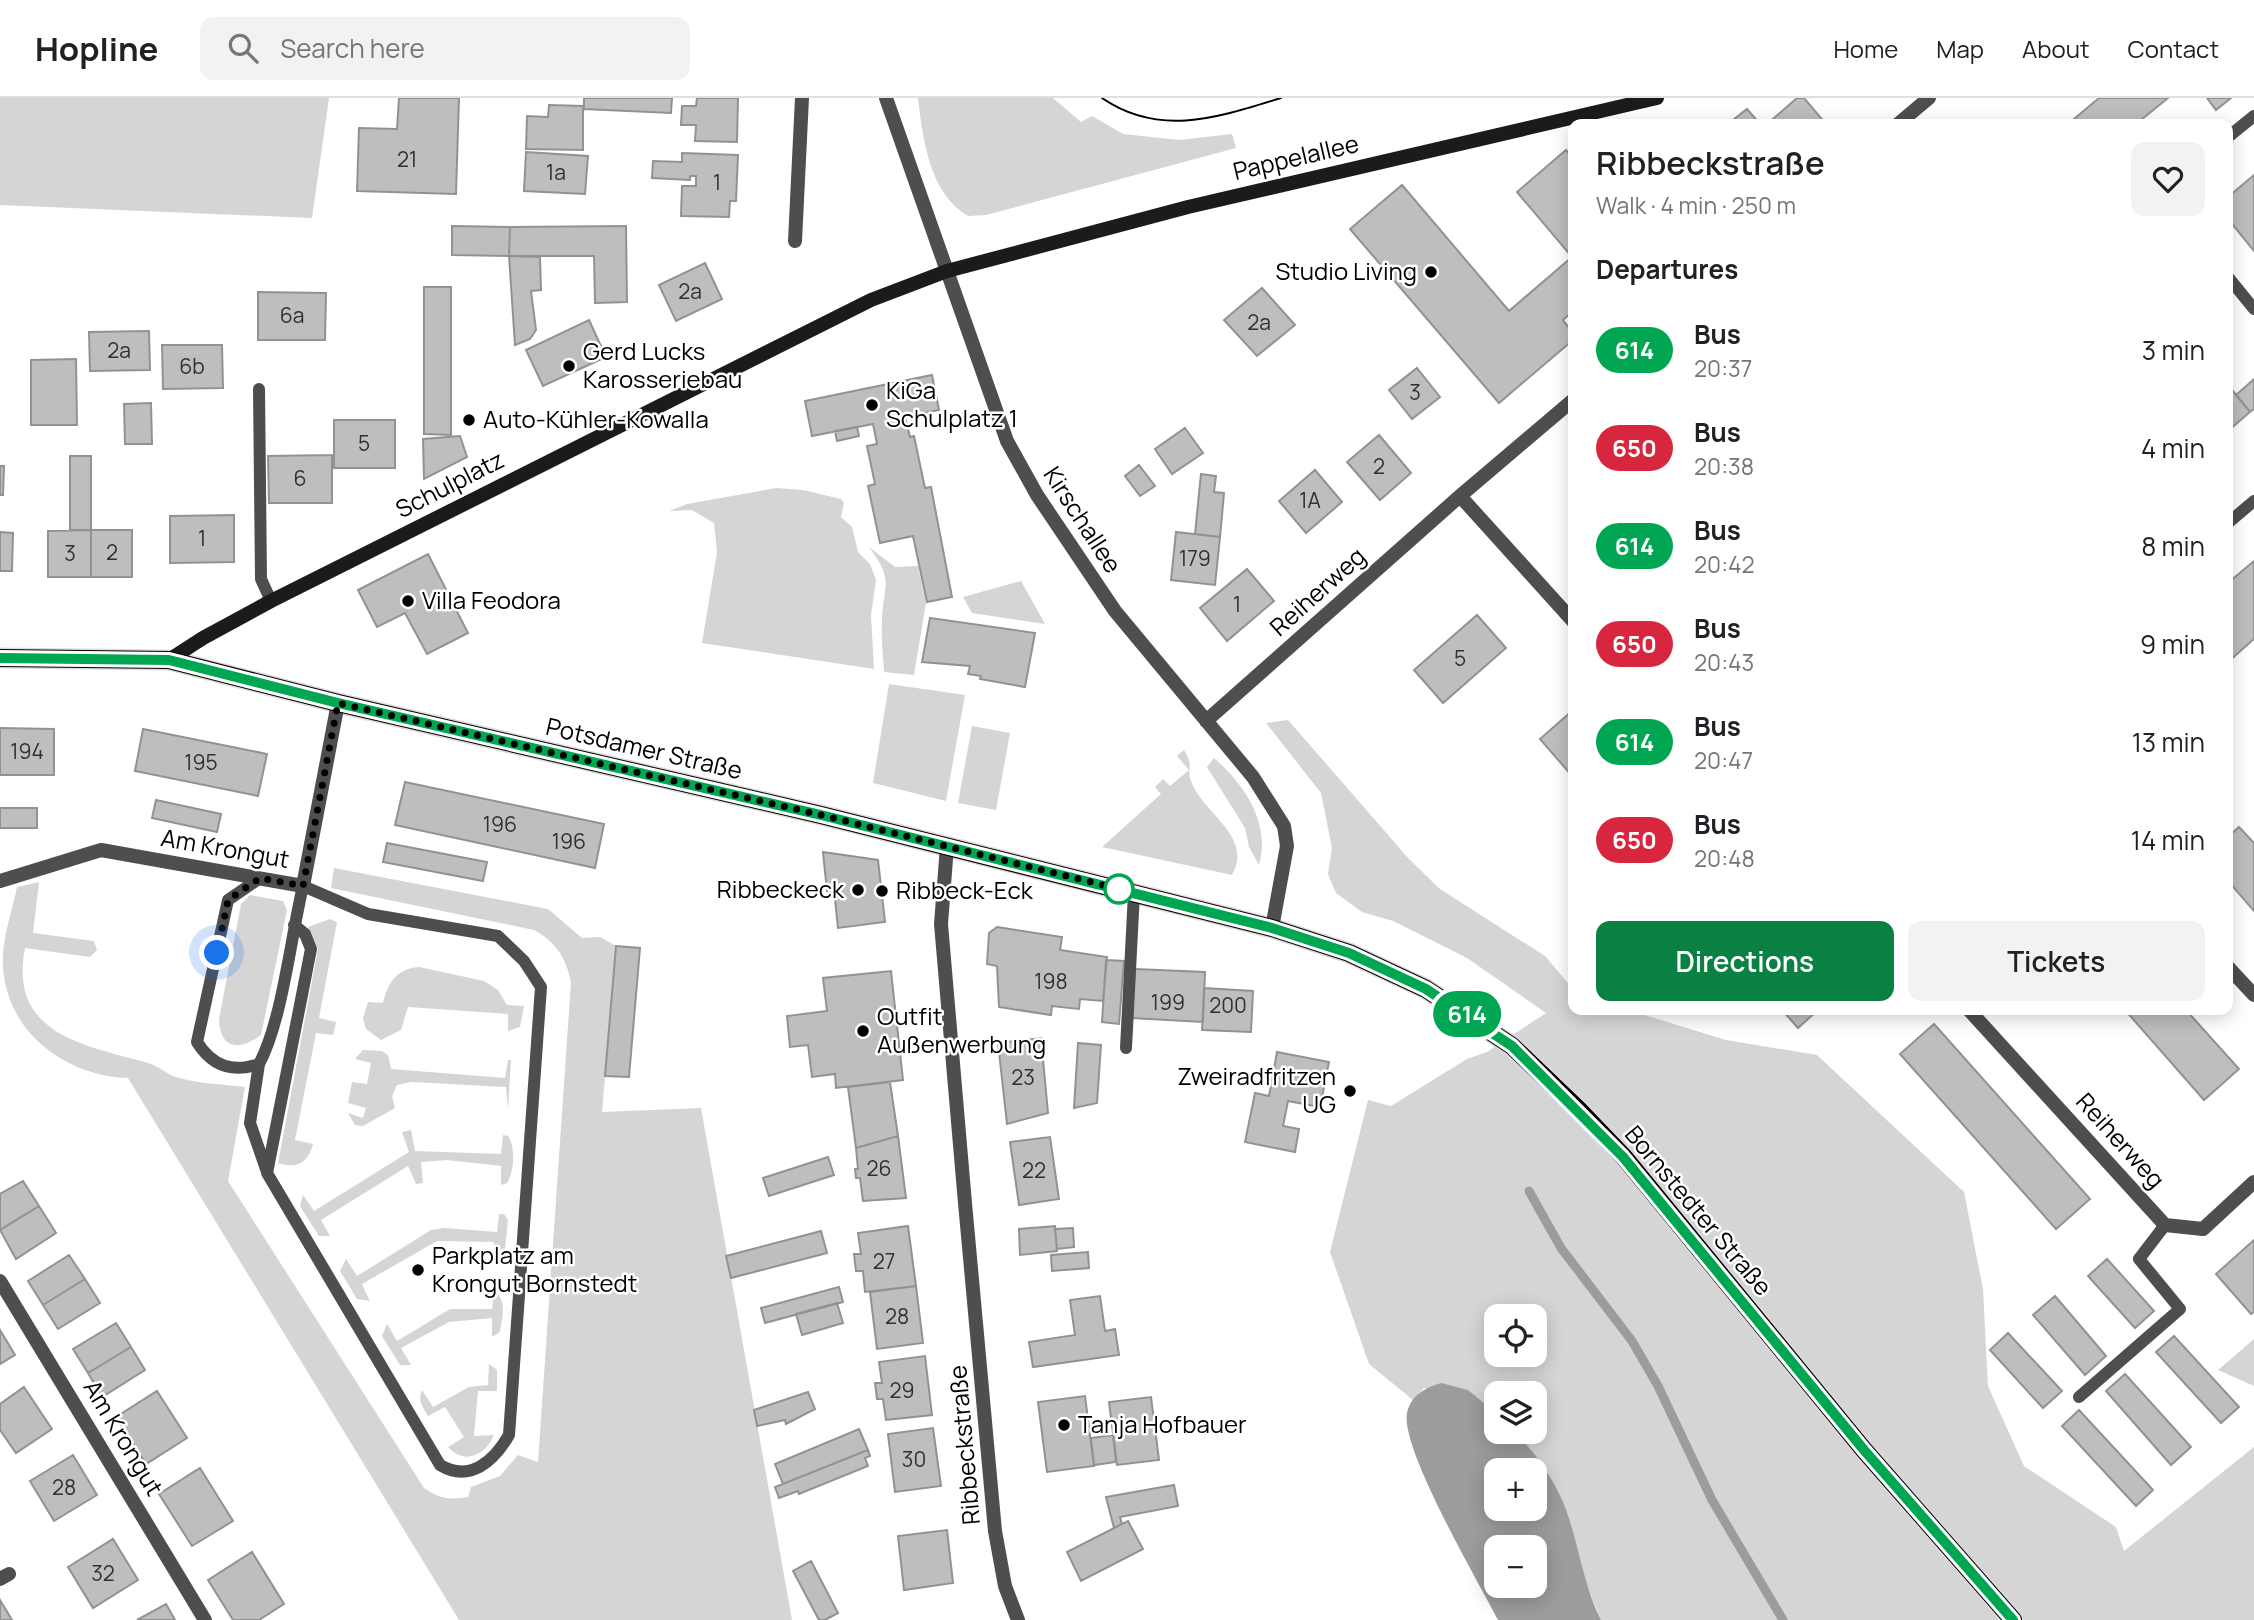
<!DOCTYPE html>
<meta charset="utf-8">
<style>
body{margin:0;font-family:Manrope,sans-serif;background:#f2f2f2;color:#202124;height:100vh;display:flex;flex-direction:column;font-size:26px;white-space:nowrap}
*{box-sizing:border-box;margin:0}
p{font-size:23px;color:#757577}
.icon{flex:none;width:38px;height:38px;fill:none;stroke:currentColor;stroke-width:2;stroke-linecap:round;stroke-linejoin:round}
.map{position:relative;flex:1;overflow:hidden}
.side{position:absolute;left:1568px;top:21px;width:665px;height:896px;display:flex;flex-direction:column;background:#fff;border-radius:14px;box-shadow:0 4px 18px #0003}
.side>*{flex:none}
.badge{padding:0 14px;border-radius:23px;font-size:24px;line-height:46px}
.tools{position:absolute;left:1484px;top:1206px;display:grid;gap:14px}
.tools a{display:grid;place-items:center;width:63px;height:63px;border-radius:14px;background:#fff;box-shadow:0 4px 18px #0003;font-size:35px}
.you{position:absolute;width:35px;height:35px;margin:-18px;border:5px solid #fff;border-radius:50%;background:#1a73e8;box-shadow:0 0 0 10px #1a73e833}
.map>.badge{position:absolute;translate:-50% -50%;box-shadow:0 0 0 4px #fff}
h2{padding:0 28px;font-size:26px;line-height:63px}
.round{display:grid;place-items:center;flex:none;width:74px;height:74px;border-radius:14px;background:#f2f2f2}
.summary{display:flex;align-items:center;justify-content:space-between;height:119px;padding:0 28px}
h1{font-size:33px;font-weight:600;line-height:52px}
.primary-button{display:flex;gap:14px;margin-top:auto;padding:14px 28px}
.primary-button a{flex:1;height:80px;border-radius:14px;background:#0b8043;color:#fff;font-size:28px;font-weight:600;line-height:80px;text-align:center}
.primary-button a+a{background:#f2f2f2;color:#202124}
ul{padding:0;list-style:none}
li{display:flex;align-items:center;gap:21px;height:98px;padding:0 28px}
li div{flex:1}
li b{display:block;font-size:26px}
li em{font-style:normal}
li .badge{min-width:77px;font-weight:700;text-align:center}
header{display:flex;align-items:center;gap:42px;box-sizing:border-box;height:98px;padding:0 35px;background:#fff;border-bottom:2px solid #e0e0e0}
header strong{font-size:33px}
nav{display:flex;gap:38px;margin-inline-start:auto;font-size:24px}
.search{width:490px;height:63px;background:#f2f2f2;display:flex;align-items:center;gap:18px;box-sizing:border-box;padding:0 24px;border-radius:14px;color:#757577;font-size:26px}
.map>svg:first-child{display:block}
.green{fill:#d5d5d5;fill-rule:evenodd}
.water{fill:#9c9c9c;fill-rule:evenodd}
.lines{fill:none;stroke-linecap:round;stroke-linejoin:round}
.stream{stroke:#9c9c9c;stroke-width:9}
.building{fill:#bebebe;stroke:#929292;stroke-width:2}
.primary-casing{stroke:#dbdbdb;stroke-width:21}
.lane{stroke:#4e4e4e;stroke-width:12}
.street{stroke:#4e4e4e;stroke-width:14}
.secondary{stroke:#1b1b1b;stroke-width:14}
.primary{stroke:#000;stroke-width:18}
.tram{stroke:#000;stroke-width:2}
.line-casing{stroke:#fff;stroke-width:16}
.line{stroke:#00a651;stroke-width:10}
.walk{stroke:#000;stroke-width:7;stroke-dasharray:0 12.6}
.poi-dot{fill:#000;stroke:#fff;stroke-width:2.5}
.stop-dot{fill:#fff;stroke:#00a651;stroke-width:3.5}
.labels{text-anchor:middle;stroke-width:5;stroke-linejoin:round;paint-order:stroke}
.number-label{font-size:21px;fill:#303030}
.street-label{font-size:24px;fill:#000;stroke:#fff}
.poi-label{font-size:24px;fill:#000;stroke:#fff;text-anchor:start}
</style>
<header>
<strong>Hopline</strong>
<div class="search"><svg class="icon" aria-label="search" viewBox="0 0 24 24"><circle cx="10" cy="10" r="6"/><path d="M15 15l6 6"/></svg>Search here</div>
<nav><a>Home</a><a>Map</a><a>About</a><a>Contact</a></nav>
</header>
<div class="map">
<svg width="2254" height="1522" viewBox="0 0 2254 1522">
<rect width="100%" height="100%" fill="#fff"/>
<path class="green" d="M0 0H329L312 120 0 107Z
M918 0H1053L1081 24 1092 18 1123 36 1179 42 1232 36 1236 50 986 117 968 118C929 95 923 41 918 0Z
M776 390 803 392 841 401 844 405 841 419 852 429 858 454 870 466 876 482 871 517 874 571 702 545 717 454 714 425 692 412 669 413 687 406Z
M869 449 895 469 918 468 926 505 914 577 884 574C883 557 881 540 882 523 883 485 895 484 869 449Z
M1021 483 1045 526 972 515 963 499Z
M889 586 965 597 946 703 873 685Z
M1288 622 1409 761 1440 791 1545 858 1573 891V912H1628L1726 942 1817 957 1964 1094 1983 1191 1988 1288 2024 1368 2116 1429 2124 1453 2254 1349V1522H1601L1531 1351 1515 1334H1535V1295H1496V1315L1489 1307 1424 1290 1413 1302 1369 1266 1330 1154 1368 1002 1391 1008 1467 961 1487 954 1546 915 1467 860 1393 823 1362 814 1336 795 1328 776 1332 750 1321 695 1266 625ZM1496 1218H1535V1256H1496Z
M972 628 1010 635 996 712 958 705Z
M1184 652C1195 670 1186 670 1191 683 1202 715 1254 738 1232 777L1102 749 1161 696 1155 689 1163 681 1170 688 1189 672 1177 658Z
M1214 660C1244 686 1271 725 1259 767L1249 749 1245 730 1207 669Z
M334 770 548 811 582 840 600 839 616 848 602 1014 701 1010 792 1522H459L128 980C66 978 7 935 3 869 1 844 12 814 17 789L39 784 33 835 94 843 97 852 90 859 25 850C8 937 85 947 148 965 159 968 166 976 176 979 197 986 223 986 245 989L228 1083 424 1390C440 1401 449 1402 468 1399L471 1389 500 1378 518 1357 538 1364 571 884C566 860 556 844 534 832L331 790Z
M250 797 283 803 287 812 261 937C240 953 220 952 219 921L241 806Z
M330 821 337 824 319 920 336 924 333 937 316 935 295 1042 313 1046C308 1065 297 1071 278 1065L318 851 308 829Z
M419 869 484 883 498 892 507 907 524 908 520 929 508 933V916L408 909 401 932 381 942 366 931 363 920 368 904 383 905C388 885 396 871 419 869Z
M363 952 382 953 388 957 391 971 505 980 508 962H511L508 1011 506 989 411 984 397 987 392 998 395 1010 363 1028 355 1027 348 1015 363 1020 366 1010 348 1005 352 984 367 986 371 965 355 961Z
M411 1032 415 1053 501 1056 503 1037 508 1038C516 1050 514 1074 507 1085L501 1087V1068L447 1062 421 1064 423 1085 416 1086 408 1068 321 1122 330 1138H319L300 1108 303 1097 314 1113 409 1054 402 1034Z
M499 1116H504L508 1122 504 1160 493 1162 494 1144 437 1143 362 1186 370 1203 357 1201 340 1173 346 1161 357 1178 431 1132 444 1130 497 1134Z
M494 1193C508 1203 502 1218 500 1234L492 1239V1220L449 1224 401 1250 411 1267H400L382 1238 387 1226 397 1243 450 1211H492Z
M2254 1241V1288L2218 1272Z
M489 1266 497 1272V1293H478L474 1338 494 1337C485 1358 464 1367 448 1349L464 1339 445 1309 428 1318C423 1309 417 1303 422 1292L433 1309 469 1289 488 1287Z"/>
<path class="water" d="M1441 1285 1468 1292 1496 1315V1334H1515C1534 1353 1552 1379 1563 1404 1579 1443 1582 1485 1601 1522H1498C1479 1485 1400 1350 1407 1315 1411 1297 1425 1290 1441 1285ZM1496 1372H1535V1410H1496ZM1496 1449H1535V1488H1496Z"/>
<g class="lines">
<path class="stream" d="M1529 1093 1561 1150 1632 1243 1658 1288 1712 1402 1783 1522"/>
</g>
<path class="building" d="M399 0H459L456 96 357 93 359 30 397 31Z
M584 0H672L671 15 584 11Z
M697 0H738L737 44 695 43 696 27H681L682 8H696Z
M1797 0H1804L1826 26H1767Z
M2099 0H2168L2136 26H2068Z
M2207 0H2231L2216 12Z
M549 7 583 8V52L526 51 527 18 548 19Z
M1747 11 1760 26H1728Z
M1566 52 1573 60V213L1563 222 1573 235V242L1499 305 1350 131 1402 87 1509 213 1572 159 1517 94Z
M526 54 588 58 585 96 524 93Z
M682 55 738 57 736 103H730L729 119 681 118 682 88H696V78H690V82L652 80 653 63 682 64Z
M2254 77V153L2228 121V99Z
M452 128 510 129 509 158 452 157Z
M626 128 627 204 595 205 594 158H509L510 129Z
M509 158 540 159 541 192 531 193 536 232 530 241 515 247Z
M705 165 722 201 676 223 659 187Z
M424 189H451V337L424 336Z
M1262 190 1295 227 1257 258 1224 222Z
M258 194 326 195 325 242H258Z
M589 222 606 259 543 288 526 252Z
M149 233 150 272 90 273 89 234Z
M162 247H222L223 290 163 291Z
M76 261 77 327H31V262Z
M1417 270 1440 299 1412 321 1389 292Z
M932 277 939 312 905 319 910 339 914 338 925 390 931 389 952 499 927 504 913 438 880 445 868 388 875 386 867 348 877 346 873 326 812 338 805 303Z
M2254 281V311L2250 314 2236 297Z
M2228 287 2250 314 2228 333Z
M151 305 152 346H125L124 306Z
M334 322H395V370H334Z
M857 329 859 338 837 343 835 333Z
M1185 330 1203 355 1172 376 1155 351Z
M1379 337 1411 375 1380 402 1347 364Z
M460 338 467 359 424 381 423 341Z
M332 357V405H269L268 358Z
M70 358H91V432H70Z
M1139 367 1155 388 1140 398 1125 378Z
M0 368H4L3 397H0Z
M1315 372 1342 404 1306 435 1279 403Z
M1201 376 1216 378 1214 394 1224 395 1220 439 1195 436Z
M234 417V464L170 465V418Z
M91 432H132V479H91Z
M91 432V479H48V433Z
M0 434 13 435 12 473H0Z
M1176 434 1220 439 1215 487 1171 482Z
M428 456 468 535 427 556 405 515 377 529 358 492Z
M2254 463V541L2228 564V485Z
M1247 471 1274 503 1227 543 1200 510Z
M1477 517 1506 550 1443 605 1414 572Z
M930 520 1035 535 1025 589 980 581 981 578 968 576 970 568 922 564Z
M1573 612V679L1540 641Z
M0 630 54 631V677H0Z
M143 631 267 656 258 698 135 673Z
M405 684 604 726 595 770 395 727Z
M156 702 221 716 217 734 152 720Z
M0 710H37V730H0Z
M2239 729 2254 745V813L2228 783V739Z
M387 745 487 764 483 783 383 764Z
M823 754 878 762 885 824 838 830 834 792 827 793Z
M997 829 1062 839 1060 852 1107 859 1103 903 1080 901 1079 911 1052 908 1051 917 999 909 997 868 987 866 989 835Z
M616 848 640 850 629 979 605 978Z
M1106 862 1124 863 1119 926 1102 924Z
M1135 871 1205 874 1203 924 1132 920Z
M891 873 903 982 836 990 835 976 812 979 808 947 790 949 787 918 827 913 823 880Z
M1204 890 1253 893 1251 934 1202 932Z
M1782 912H1818L1798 930Z
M2125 912H2186L2239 971 2204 1002Z
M1934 926 2090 1101 2056 1131 1900 956Z
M1041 940 1048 1015 1007 1026 998 945Z
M1078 945 1101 947 1097 1005 1074 1010Z
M1277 954 1329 964 1320 1009 1288 1003 1283 1028 1299 1031 1295 1054 1245 1044 1255 995 1269 998Z
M890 984 898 1038 856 1050 848 989Z
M898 1038 906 1100 863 1103 860 1080H856L855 1071H858L856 1050Z
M1050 1039 1059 1101 1019 1107 1010 1044Z
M828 1059 834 1077 769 1098 763 1080Z
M23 1083 39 1108 0 1132V1096Z
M39 1108 56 1135 16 1161 0 1132Z
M908 1128 916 1188 865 1194 863 1173H856L854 1156H861L858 1135Z
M1055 1128 1057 1153 1020 1157 1019 1131Z
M1073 1130 1074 1149 1057 1151 1055 1131Z
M821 1133 827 1155 731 1180 726 1158Z
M2254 1142V1214L2251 1216 2216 1176Z
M1088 1154 1089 1170 1052 1173 1051 1157Z
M69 1157 85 1181 43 1207 28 1183Z
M2107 1161 2154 1213 2135 1230 2088 1178Z
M85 1181 100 1205 58 1231 43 1207Z
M916 1188 923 1245 877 1251 870 1194Z
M839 1189 843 1204 765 1225 761 1210Z
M1100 1198 1105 1233 1115 1231 1119 1257 1033 1269 1029 1244 1075 1237 1070 1202Z
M2055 1198 2106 1258 2085 1277 2033 1217Z
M837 1205 843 1225 802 1237 796 1216Z
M116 1225 131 1249 88 1275 73 1251Z
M0 1232 15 1257 0 1266Z
M2008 1235 2062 1293 2043 1310 1990 1252Z
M2174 1238 2239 1309 2221 1325 2156 1254Z
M131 1249 145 1272 102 1299 88 1275Z
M925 1258 932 1317 886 1322 883 1301H877L875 1285H882L879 1264Z
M2125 1276 2191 1349 2171 1367 2106 1293Z
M24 1289 52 1331 16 1355 0 1332V1306Z
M157 1293 187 1340 146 1366 116 1319Z
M808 1294 815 1311 786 1326 785 1322 757 1328 754 1312Z
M1085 1298 1094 1368 1047 1374 1038 1304Z
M1151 1299 1159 1362 1117 1367 1109 1304Z
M2079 1312 2153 1392 2136 1408 2062 1328Z
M933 1330 941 1388 895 1394 888 1336Z
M859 1331 868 1352 783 1386 775 1366Z
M1113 1337 1116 1364 1094 1367 1091 1340Z
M868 1352 870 1358 865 1360 868 1368 799 1396 798 1393 779 1400 775 1389Z
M73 1357 97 1397 54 1423 30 1383Z
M200 1370 233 1423 192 1448 159 1396Z
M1174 1387 1178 1408 1120 1419 1122 1426 1114 1430 1106 1399Z
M1128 1423 1143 1451 1081 1483 1067 1454Z
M947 1432 953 1485 904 1492 898 1438Z
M113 1441 138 1482 93 1510 68 1469Z
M252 1454 284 1506 259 1522H233L208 1482Z
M811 1463 838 1515 825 1522H819L793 1473Z
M0 1502 12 1522H0Z
M166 1506 175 1522H137Z"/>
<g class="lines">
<g class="primary-casing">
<path id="primary" d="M0 560 169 562 338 605 821 717 1272 830 1349 855 1426 891 1512 948 1578 1011 1624 1059 1864 1352 2013 1522"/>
</g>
<path class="lane" d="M2228 39 2254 18
M2228 179 2254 211
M259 291 261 481 271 503
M2228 425 2254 403
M260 780 228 802 197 944C212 968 232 975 259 966 282 924 291 838 303 788L368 816 498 838 524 863 541 889 509 1337C494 1363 470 1385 440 1367L267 1075 311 851 305 836 294 827
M1126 950 1134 795
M259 966 250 1025 267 1074
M2079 1299 2180 1211 2139 1161 2165 1127"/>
<path class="street" d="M886 0 1007 343 1037 397 1115 513 1253 679 1284 728 1287 748 1272 830
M1898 26 1929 0
M795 143 802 0
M1460 398 1573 523
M1206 623 1460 398 1573 302
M947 748 941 826 965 1105 995 1433 1005 1488 1018 1522
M0 783 101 752 303 788 338 605
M2228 869 2254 897
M1969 912 2165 1127 2203 1131 2254 1084
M0 1183 205 1522
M0 1481 9 1476"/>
<path class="secondary" d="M169 562 203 540 271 503 871 202 947 173 1188 109 1657 0"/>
<use href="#primary" class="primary"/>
<path class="tram" d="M1102 0C1160 40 1219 19 1281 0"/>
</g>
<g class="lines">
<g class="line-casing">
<path id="line" d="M0 560 169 562 338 605 821 717 1272 830 1349 855 1426 891 1512 948 1623 1059 1864 1352 2013 1522"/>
</g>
<use href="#line" class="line"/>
<path class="walk" d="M217 855 228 802 260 780 303 788 338 605 821 717 1119 791"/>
</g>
<g class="poi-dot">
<circle cx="1431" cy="174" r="7"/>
<circle cx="569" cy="268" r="7"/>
<circle cx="872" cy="307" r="7"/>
<circle cx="469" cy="322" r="7"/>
<circle cx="408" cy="503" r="7"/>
<circle cx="858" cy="792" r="7"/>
<circle cx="882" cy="793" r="7"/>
<circle cx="863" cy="933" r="7"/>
<circle cx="1350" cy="993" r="7"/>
<circle cx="418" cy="1172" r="7"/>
<circle cx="1064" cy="1327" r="7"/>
</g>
<circle class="stop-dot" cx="1119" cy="791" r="14"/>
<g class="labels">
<g class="number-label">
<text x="407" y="69">21</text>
<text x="556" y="82">1a</text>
<text x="717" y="92">1</text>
<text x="690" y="201">2a</text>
<text x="292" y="225">6a</text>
<text x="1259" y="232">2a</text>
<text x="119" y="260">2a</text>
<text x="192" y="276">6b</text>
<text x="1415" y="302">3</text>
<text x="364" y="353">5</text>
<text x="1379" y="376">2</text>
<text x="300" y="388">6</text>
<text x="1310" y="410">1A</text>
<text x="202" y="448">1</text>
<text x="112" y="462">2</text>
<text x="70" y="463">3</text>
<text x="1195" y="468">179</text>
<text x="1237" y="514">1</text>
<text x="1460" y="568">5</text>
<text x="27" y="661">194</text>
<text x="201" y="672">195</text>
<text x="500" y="734">196</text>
<text x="569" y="751">196</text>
<text x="1051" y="891">198</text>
<text x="1168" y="912">199</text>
<text x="1228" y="915">200</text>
<text x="1023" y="987">23</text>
<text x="879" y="1078">26</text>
<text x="1034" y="1080">22</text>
<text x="884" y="1171">27</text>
<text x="897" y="1226">28</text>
<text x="902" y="1300">29</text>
<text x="914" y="1369">30</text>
<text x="64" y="1397">28</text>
<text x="103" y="1483">32</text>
</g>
<g class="street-label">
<text transform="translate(1296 60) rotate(-13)" y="8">Pappelallee</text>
<text transform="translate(450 387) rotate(-27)" y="8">Schulplatz</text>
<text transform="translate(1082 422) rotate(57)" y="8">Kirschallee</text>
<text transform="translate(1318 494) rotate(-42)" y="8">Reiherweg</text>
<text transform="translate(644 651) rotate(13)" y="8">Potsdamer Straße</text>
<text transform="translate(225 751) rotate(10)" y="8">Am Krongut</text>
<text transform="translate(2120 1043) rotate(48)" y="8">Reiherweg</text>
<text transform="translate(1698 1113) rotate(50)" y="8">Bornstedter Straße</text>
<text transform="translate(123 1340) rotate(59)" y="8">Am Krongut</text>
<text transform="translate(965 1347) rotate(-95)" y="8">Ribbeckstraße</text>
</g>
<g class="poi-label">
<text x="1417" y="182" text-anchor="end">Studio Living</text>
<text x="583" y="262">Gerd Lucks<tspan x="583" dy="28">Karosseriebau</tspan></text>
<text x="886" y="301">KiGa<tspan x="886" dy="28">Schulplatz 1</tspan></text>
<text x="483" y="330">Auto-Kühler-Kowalla</text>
<text x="422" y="511">Villa Feodora</text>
<text x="844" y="800" text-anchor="end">Ribbeckeck</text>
<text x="896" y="801">Ribbeck-Eck</text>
<text x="877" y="927">Outfit<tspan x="877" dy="28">Außenwerbung</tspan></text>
<text x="1336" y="987" text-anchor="end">Zweiradfritzen<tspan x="1336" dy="28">UG</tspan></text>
<text x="432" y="1166">Parkplatz am<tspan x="432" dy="28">Krongut Bornstedt</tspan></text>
<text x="1078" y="1335">Tanja Hofbauer</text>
</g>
</g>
</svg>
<div class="tools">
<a><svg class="icon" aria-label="locate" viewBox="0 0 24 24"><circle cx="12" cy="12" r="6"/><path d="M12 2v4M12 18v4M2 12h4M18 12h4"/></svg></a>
<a><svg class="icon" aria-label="layers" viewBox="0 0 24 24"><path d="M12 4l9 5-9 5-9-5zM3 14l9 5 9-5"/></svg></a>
<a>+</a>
<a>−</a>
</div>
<div class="you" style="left:217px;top:855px"></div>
<b class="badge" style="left:1467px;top:916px;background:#00a651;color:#fff">614</b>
<section class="side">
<div class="summary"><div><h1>Ribbeckstraße</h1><p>Walk · 4 min · 250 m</p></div><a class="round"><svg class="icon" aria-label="heart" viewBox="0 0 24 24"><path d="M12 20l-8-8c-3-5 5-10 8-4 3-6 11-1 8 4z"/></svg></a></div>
<h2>Departures</h2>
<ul>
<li><span class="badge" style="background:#00a651;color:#fff">614</span><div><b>Bus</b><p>20:37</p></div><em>3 min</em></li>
<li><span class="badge" style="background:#d7263d;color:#fff">650</span><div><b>Bus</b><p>20:38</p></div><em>4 min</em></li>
<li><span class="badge" style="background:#00a651;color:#fff">614</span><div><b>Bus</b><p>20:42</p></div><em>8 min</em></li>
<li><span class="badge" style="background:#d7263d;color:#fff">650</span><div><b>Bus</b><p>20:43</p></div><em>9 min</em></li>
<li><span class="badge" style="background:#00a651;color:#fff">614</span><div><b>Bus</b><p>20:47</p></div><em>13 min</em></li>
<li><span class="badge" style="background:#d7263d;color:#fff">650</span><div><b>Bus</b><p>20:48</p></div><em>14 min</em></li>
</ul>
<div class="primary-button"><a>Directions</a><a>Tickets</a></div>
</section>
</div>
